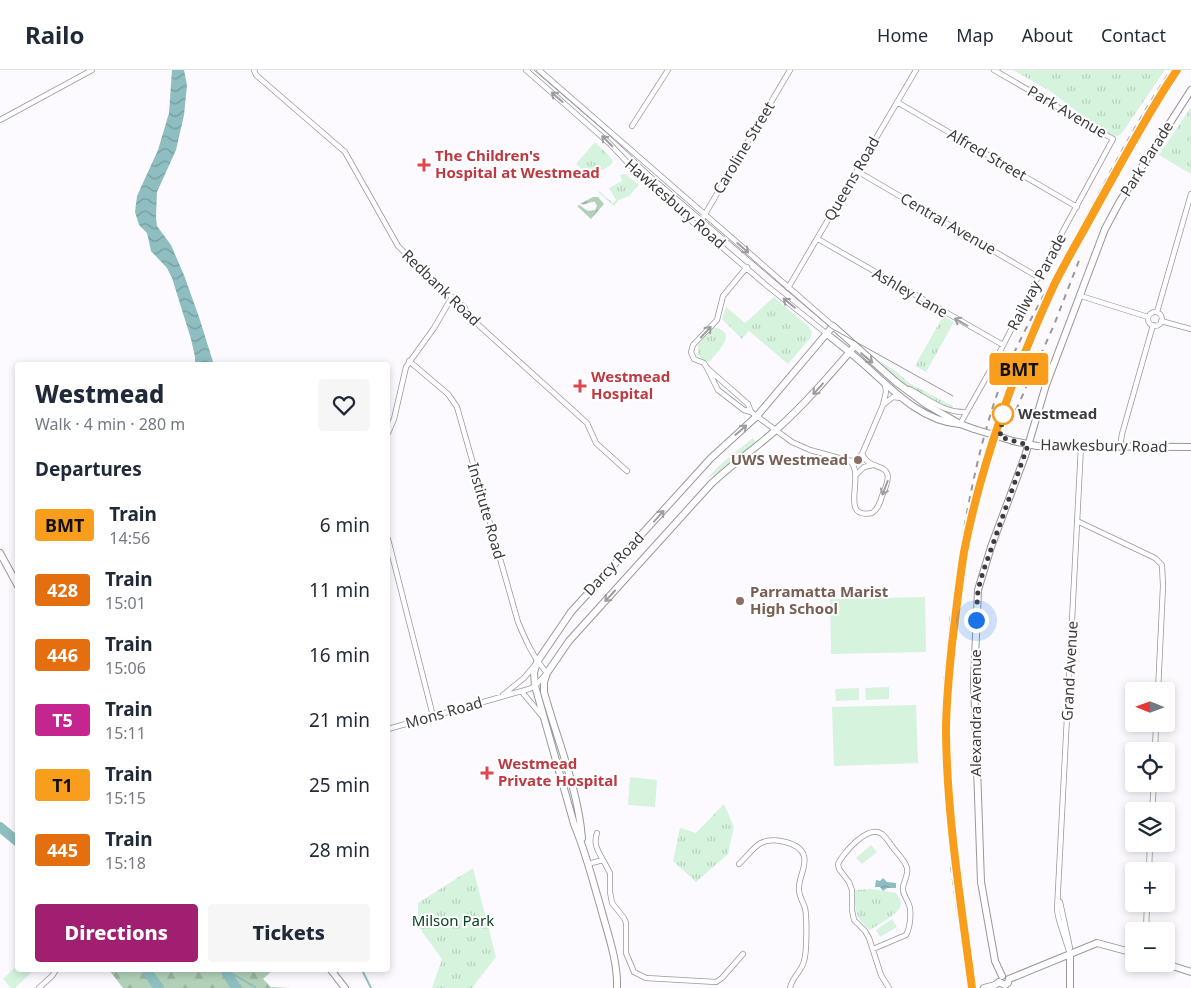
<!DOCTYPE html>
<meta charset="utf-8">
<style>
body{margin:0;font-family:"Noto Sans",sans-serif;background:#f6f6f7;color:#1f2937;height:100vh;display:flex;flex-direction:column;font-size:19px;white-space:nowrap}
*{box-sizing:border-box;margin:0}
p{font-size:16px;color:#747a83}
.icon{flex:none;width:28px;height:28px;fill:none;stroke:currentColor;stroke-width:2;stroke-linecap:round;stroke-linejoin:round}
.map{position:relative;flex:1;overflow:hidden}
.panel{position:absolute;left:15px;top:292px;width:375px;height:610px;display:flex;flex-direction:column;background:#fff;border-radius:5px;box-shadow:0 2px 8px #0003}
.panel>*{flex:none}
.badge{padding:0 10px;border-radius:4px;font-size:18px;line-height:32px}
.needle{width:32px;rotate:271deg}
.buttons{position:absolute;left:1125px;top:612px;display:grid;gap:10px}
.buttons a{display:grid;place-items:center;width:50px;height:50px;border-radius:5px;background:#fff;box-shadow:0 2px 8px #0003;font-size:25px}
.you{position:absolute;width:25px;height:25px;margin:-12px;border:4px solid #fff;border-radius:50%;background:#1a73e8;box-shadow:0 0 0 8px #1a73e833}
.map>.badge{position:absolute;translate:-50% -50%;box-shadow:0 0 0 2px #fff}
h2{padding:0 20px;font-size:19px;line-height:45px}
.round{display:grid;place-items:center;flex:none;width:52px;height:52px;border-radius:5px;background:#f6f6f7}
.summary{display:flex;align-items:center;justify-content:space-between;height:85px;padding:0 20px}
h1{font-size:24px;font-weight:800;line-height:38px}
.button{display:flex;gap:10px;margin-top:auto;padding:10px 20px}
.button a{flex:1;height:58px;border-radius:5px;background:#a01f70;color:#fff;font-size:20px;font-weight:800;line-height:58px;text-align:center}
.button a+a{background:#f6f6f7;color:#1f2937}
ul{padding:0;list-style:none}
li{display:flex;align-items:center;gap:15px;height:65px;padding:0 20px}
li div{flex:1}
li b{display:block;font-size:19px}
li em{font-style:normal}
li .badge{min-width:55px;font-weight:700;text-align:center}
header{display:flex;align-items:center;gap:30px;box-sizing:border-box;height:70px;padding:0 25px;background:#fff;border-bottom:1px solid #e0e1e3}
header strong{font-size:24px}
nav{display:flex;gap:28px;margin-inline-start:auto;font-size:18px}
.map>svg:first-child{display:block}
.grass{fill:url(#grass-tufts)}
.forest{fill:url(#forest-firs)}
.garden{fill:#d5f3dd}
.water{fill:url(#water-waves)}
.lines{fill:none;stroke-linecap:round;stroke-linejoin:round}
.stream{stroke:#8ebec0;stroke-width:2}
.river{stroke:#8ebec0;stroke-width:10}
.street-casing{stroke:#9a979d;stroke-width:6}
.secondary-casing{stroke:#9a979d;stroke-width:8}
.street{stroke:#fff;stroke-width:4.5}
.secondary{stroke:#fff;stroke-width:6}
.tram{stroke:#98979b;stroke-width:1}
.rail{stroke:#98979b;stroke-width:2;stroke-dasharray:6 6;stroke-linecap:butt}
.secondary-bridge-casing{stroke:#9a979d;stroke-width:8;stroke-linecap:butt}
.secondary-bridge{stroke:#fff;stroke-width:6}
.oneway{stroke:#9e9d9e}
.line-casing{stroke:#fff;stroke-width:11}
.line{stroke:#f99d1c;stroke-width:8}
.walk{stroke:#3c3b3e;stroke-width:5;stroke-dasharray:0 9}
.health-dot{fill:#e0444e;stroke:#fff;stroke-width:2}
.stop-dot{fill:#fff;stroke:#f99d1c;stroke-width:2.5}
.education-dot{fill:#8d6e63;stroke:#fff;stroke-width:2}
.labels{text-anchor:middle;stroke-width:4;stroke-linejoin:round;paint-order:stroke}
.street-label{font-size:15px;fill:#3c3b3e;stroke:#fff}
.health-label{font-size:15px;font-weight:bold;fill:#be3a42;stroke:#fff;text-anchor:start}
.stop-label{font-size:15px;font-weight:bold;fill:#3c3b3e;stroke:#fff;text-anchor:start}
.education-label{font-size:15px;font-weight:bold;fill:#785e54;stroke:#fff;text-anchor:end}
.park-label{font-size:15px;fill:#094322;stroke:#fff}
</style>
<header>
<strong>Railo</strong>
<nav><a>Home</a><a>Map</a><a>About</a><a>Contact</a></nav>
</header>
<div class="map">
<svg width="1191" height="918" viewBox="0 0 1191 918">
<defs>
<pattern id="grass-tufts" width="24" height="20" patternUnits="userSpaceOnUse" patternTransform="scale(1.25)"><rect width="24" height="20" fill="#d5f3dd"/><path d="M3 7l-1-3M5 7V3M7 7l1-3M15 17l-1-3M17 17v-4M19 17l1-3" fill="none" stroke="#b8d1bf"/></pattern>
<pattern id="forest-firs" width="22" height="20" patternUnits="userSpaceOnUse" patternTransform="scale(1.25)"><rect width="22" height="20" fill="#b0d1b8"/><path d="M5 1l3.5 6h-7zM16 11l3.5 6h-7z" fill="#98b49f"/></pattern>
<pattern id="water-waves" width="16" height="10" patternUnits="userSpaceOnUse" patternTransform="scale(1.25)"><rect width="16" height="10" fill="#8ebec0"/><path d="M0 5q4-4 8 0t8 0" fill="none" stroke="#759c9d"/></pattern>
</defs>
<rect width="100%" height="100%" fill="#fcfaff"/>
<path class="grass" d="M1013 0H1165L1122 63 1113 69 1050 21Z
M1191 37V104L1159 85Z
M595 72 611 88 613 92C604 103 597 99 587 104L576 94Z
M625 104 639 115 629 126 619 130 614 136 598 122 599 121 613 133 616 130 609 118 622 111 620 105Z
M774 227 809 257 812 262 811 267 788 294 749 261 742 269 722 249 726 237 745 253Z
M943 246 954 252 926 302 915 296Z
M714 257C739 263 718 281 710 291L705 292 698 285V275Z
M881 292 896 301 909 313 953 336 951 341 915 321 882 297Z
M753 368 756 373 717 403 706 409 722 393Z
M724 734 734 757 728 784 696 812 673 791 680 758 696 763Z
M473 798 496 887 472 918H432L442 889 418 856V833Z
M872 819 896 823C898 826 901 830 901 834 901 843 877 855 870 860 854 847 855 839 855 820Z"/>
<path class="forest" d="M593 127H598L604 134 591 149 577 136 579 135 588 141 595 140 597 136 595 132C590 131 586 136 580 134Z
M109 900H273L263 909 271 917 290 918H123Z"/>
<path class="garden" d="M925 527 926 582 831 584 830 529Z
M889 617V629L866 630 865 618Z
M859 618V630L836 631 835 619Z
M916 635 918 693 834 696 832 637Z
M630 707 657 710 655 737 628 735Z
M871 775 877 782 862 794 856 788Z
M892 849 897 857 880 867 876 860Z
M17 895 18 900H34L15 918H11L3 909Z"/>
<path class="water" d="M172 0H184L187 15 184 45 176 80 157 122 156 147 157 156 171 175 184 205 199 247 214 295H195V287L191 269 172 208 167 198 151 181 147 163 139 155 135 142 137 126 158 80 169 43Z
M883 808 887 812 896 813V818H887L883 821 880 817H875L876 810 880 811Z"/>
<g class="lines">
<path class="stream" d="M226 900 255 917
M362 900 371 918"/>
<path class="river" d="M0 757 18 772
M146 900 159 918
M225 900 236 918"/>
<g class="street-casing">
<path id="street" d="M254 0 256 5 345 82 398 176 433 211 464 237 473 250 587 353 596 373 627 401
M526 0 609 73 645 111 766 215 827 264
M539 0 833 256
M897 32 1077 137
M0 50 92 0
M632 56 668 0
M857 101 1038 207
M698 156 790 0
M818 169 1003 275
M747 197 723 226 717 250 693 275 691 282 694 289 704 293 707 298 748 334 751 342
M788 218 916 0
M1081 226 1148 247
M1157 242 1191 124
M1148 249a7 7 0 1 1 14 0a7 7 0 1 1-14 0Z
M1161 251 1191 259
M707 298 718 320 744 340 751 342 792 372 810 380 850 391 856 390 862 384 883 335 886 322 885 314
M909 319C929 329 943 343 967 342
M884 334 893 327 901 328
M960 354 991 299 1038 207 1113 69 994 0
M388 363 394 349 406 297 434 258 452 227
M1120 377 1122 364 1153 255
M850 391C866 405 838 450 872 443 878 439 880 433 882 426 900 387 871 405 862 384
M857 404 864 397 873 395
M1077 451 1155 488 1162 495 1163 516 1158 621
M388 469 433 646
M522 622 543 647
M503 625 524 608 535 595
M388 659 529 619 535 616 547 603C533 587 526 571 518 552L457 337 448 324 409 291
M1155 681 1156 654
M1152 741 1154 714
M597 763C593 774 598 781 603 790
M588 794 603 790 610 803V822L612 833 624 848 626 853V883L634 902 646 908 716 912 722 908 743 884
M739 794C746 788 753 777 761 773 773 767 800 772 804 786 807 797 798 808 799 820 799 826 803 832 805 838 807 847 807 882 804 891 802 901 792 907 790 918
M1149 801 1150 774
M1060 832 1070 878
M1146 861 1147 834
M873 879 906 865C910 858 911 846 910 838 909 832 904 827 903 820 902 813 909 806 907 798 905 791 899 785 894 779 891 775 887 768 882 764 868 754 843 783 838 794L839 799 849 812 852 820V840L854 850 865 861 869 868 881 905 889 918
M1070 884 1059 850 1057 840 1081 376
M39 918 52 906 56 900"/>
</g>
<g class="secondary-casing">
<path id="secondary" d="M827 264C838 273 849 281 860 291 888 315 919 351 959 354
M1013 371 1037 376 1191 377
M0 483 18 516
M582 768C578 719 557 669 544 622V612L547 603 569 571 711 414C732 394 756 378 777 359 805 334 829 306 854 277
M1166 894 1191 902
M331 900 345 918
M1002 906 995 891 981 812 974 611 978 520 991 477 1025 386 1046 315 1105 159 1120 131 1191 20
M1009 909 1097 873 1134 883
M999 912 1005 915 1008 913 1009 909
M617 918C618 890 607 862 600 835 592 808 585 780 574 754L535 616 534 603 537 592 571 542 711 388 757 346 833 256 896 312 927 335 960 354 974 359
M984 918 995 915 999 912
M1070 918V884"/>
</g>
<use href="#street" class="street"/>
<use href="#secondary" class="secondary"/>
<path class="tram" d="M534 0 608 64 651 104 831 258 953 326"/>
<path class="rail" d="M1011 351 1054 255 1080 188
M955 515C965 449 977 379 1000 316 1019 266 1047 221 1072 174 1103 116 1134 55 1171 0
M944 612 951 542
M943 687 945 724
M951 797 968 918
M976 918C962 821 944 721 950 623 958 488 993 355 1050 233 1072 186 1099 141 1124 96 1143 64 1160 31 1181 0"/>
<g class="secondary-bridge-casing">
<path id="secondary-bridge" d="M974 359 1013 371"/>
</g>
<use href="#secondary-bridge" class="secondary-bridge"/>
</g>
<defs><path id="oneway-shaft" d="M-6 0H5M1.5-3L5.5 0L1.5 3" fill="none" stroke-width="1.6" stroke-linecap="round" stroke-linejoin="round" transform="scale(1.25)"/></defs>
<g class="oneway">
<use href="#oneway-shaft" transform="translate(557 27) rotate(-139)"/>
<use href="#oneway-shaft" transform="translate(607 71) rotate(-135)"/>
<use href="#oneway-shaft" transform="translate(743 178) rotate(41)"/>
<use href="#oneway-shaft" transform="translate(789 233) rotate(-141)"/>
<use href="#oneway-shaft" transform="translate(961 252) rotate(-150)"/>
<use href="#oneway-shaft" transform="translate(706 262) rotate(-47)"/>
<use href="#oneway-shaft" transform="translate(867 288) rotate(40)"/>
<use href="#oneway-shaft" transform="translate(818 319) rotate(132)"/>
<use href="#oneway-shaft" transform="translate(741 360) rotate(-41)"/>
<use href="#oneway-shaft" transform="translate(885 418) rotate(111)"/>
<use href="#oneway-shaft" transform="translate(659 446) rotate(-48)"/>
<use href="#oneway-shaft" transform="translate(610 526) rotate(133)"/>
</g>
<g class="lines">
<g class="line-casing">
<path id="line" d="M972 918C961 833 947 748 946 662 946 632 949 603 952 574 956 543 959 513 964 482 981 394 1016 297 1054 215 1067 189 1082 164 1096 138 1122 92 1147 44 1177 0"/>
</g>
<use href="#line" class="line"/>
<path class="walk" d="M976 550 978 520 983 502 1028 375 1000 367 1003 344"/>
</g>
<g class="health-dot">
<path d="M421.5 87.5h5v5h5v5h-5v5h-5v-5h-5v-5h5z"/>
<path d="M577.5 308.5h5v5h5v5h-5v5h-5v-5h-5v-5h5z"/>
<path d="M484.5 695.5h5v5h5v5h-5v5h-5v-5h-5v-5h5z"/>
</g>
<circle class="stop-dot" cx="1003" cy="344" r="10"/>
<g class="education-dot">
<circle cx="858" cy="390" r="5"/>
<circle cx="740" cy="531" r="5"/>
</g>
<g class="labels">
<g class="street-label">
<text transform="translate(1067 42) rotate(30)" y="5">Park Avenue</text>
<text transform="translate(744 78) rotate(-59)" y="5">Caroline Street</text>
<text transform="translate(987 85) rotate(30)" y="5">Alfred Street</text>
<text transform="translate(1147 89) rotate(-58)" y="5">Park Parade</text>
<text transform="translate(852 109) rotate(-60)" y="5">Queens Road</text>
<text transform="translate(675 134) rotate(41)" y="5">Hawkesbury Road</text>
<text transform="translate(948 154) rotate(30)" y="5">Central Avenue</text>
<text transform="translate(1037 212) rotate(-62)" y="5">Railway Parade</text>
<text transform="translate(441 218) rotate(44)" y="5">Redbank Road</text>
<text transform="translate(910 223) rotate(30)" y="5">Ashley Lane</text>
<text transform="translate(1104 376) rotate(1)" y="5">Hawkesbury Road</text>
<text transform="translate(486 441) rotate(74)" y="5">Institute Road</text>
<text transform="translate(614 494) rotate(-47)" y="5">Darcy Road</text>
<text transform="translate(1070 601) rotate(-87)" y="5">Grand Avenue</text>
<text transform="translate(444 643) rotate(-16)" y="5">Mons Road</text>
<text transform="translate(976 643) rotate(-90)" y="5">Alexandra Avenue</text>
</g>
<g class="health-label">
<text x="435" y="91">The Children's<tspan x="435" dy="17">Hospital at Westmead</tspan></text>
<text x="591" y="312">Westmead<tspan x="591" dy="17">Hospital</tspan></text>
<text x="498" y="699">Westmead<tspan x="498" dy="17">Private Hospital</tspan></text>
</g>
<g class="stop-label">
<text x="1018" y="349">Westmead</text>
</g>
<g class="education-label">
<text x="848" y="395">UWS Westmead</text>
<text x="750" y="527" text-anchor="start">Parramatta Marist<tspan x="750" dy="17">High School</tspan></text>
</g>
<g class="park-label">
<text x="453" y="856">Milson Park</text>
</g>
</g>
</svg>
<div class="buttons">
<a><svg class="needle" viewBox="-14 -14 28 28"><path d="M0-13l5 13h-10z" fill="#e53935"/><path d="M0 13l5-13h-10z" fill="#747a83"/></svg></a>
<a><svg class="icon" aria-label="locate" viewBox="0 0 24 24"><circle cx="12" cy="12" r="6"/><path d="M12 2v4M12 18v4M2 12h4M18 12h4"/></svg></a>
<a><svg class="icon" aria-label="layers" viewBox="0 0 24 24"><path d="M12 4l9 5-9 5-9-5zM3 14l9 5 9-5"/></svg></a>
<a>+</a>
<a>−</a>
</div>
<div class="you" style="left:976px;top:550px"></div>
<b class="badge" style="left:1019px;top:299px;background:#f99d1c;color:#111">BMT</b>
<section class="panel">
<div class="summary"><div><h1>Westmead</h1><p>Walk · 4 min · 280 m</p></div><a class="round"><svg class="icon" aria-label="heart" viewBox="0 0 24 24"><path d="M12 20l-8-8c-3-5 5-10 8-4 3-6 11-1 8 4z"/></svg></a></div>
<h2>Departures</h2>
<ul>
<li><span class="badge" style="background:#f99d1c;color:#111">BMT</span><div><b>Train</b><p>14:56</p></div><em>6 min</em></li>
<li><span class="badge" style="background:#e56e0f;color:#fff">428</span><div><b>Train</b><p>15:01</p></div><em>11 min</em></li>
<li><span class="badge" style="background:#e56e0f;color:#fff">446</span><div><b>Train</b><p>15:06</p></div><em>16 min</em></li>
<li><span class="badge" style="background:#c4258f;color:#fff">T5</span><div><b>Train</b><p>15:11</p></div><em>21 min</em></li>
<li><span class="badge" style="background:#f99d1c;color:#111">T1</span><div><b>Train</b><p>15:15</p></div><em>25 min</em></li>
<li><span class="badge" style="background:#e56e0f;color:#fff">445</span><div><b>Train</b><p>15:18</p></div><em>28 min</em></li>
</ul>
<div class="button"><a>Directions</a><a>Tickets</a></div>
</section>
</div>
